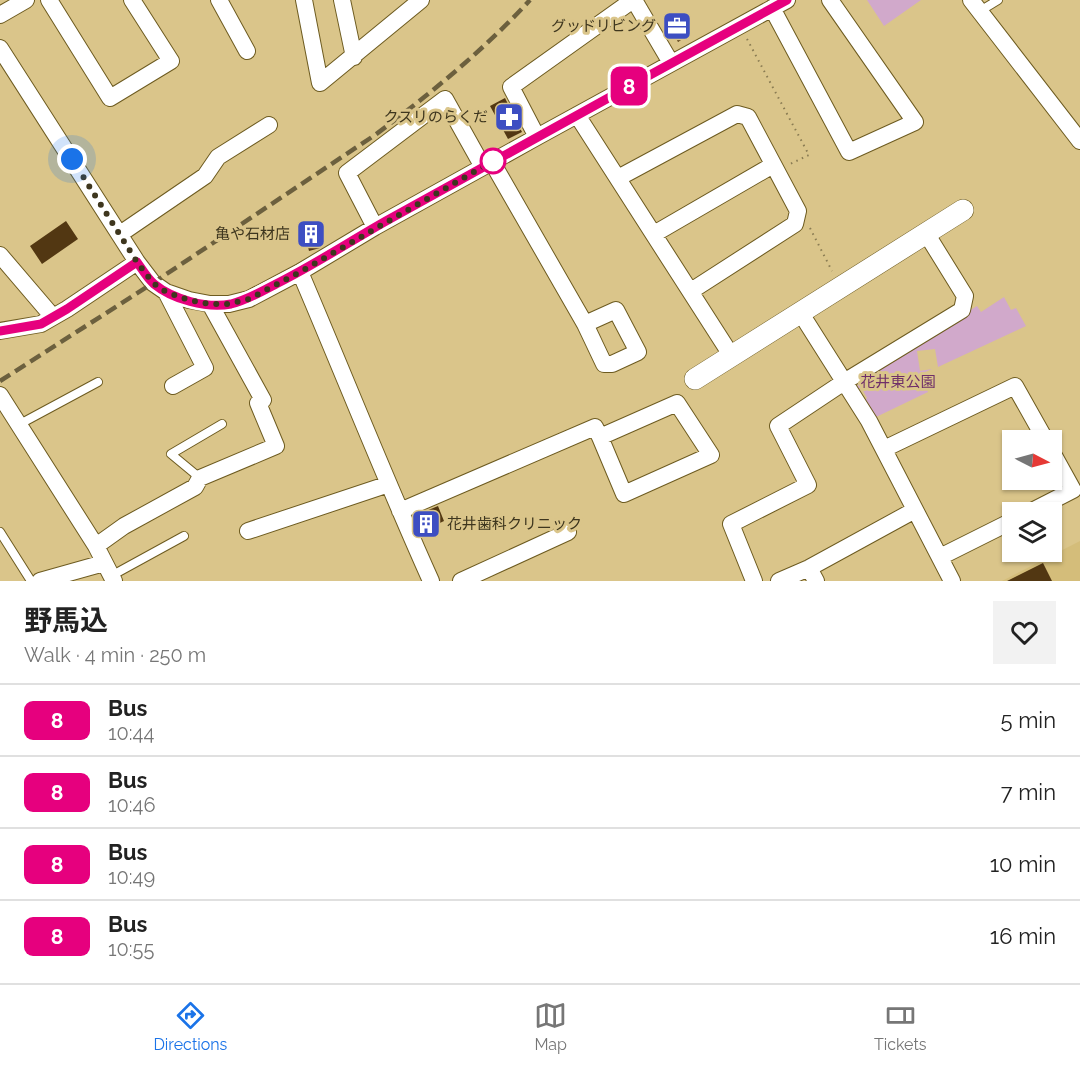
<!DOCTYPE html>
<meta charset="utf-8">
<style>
body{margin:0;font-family:Raleway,"Noto Sans JP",sans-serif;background:#f2f2f2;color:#222;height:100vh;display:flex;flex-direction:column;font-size:22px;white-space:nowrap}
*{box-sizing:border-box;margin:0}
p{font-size:20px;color:#767676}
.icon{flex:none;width:33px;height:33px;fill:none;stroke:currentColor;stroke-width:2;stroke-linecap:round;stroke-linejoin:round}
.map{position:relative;height:581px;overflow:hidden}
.drawer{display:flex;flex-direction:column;background:#fff;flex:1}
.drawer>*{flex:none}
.badge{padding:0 12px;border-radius:9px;font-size:21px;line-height:39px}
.needle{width:39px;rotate:96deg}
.fabs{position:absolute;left:1002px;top:430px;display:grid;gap:12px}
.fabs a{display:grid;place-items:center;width:60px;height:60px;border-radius:0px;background:#fff;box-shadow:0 2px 4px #0004;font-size:30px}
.you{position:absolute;width:30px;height:30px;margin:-15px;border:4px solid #fff;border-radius:50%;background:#1a73e8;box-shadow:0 0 0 9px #1a73e833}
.map>.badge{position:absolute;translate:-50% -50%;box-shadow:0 0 0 3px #fff}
.round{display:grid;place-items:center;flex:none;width:63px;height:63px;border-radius:0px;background:#f2f2f2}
.headline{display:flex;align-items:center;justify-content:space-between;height:102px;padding:0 24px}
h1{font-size:28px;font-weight:700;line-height:45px}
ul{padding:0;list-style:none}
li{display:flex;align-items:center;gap:18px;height:72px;padding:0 24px;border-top:2px solid #e0e0e0}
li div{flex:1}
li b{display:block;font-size:22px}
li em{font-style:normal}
li .badge{min-width:66px;font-weight:700;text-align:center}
.dock{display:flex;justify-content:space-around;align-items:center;height:84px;border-top:2px solid #e0e0e0;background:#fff;font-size:16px;color:#767676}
.dock a{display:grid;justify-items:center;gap:3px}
.dock .on{color:#1a73e8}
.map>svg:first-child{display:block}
.built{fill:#d4bd7a}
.green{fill:#d1a9cb}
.building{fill:#523712}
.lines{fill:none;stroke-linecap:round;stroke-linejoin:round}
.service-casing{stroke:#6d5b20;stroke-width:10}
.minor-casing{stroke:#6d5b20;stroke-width:18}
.tertiary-casing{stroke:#6d5b20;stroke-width:22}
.path{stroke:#8a7c53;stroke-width:2;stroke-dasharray:1.5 4.5;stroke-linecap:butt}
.service{stroke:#fff;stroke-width:8}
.minor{stroke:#fff;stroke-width:16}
.tertiary{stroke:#fff;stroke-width:21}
.rail{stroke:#6c603e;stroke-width:4.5;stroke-dasharray:12 6;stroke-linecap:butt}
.line-casing{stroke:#fff;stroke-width:14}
.line{stroke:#e6007e;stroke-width:9}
.walk{stroke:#3e361e;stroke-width:6;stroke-dasharray:0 10.8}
.stop-dot{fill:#fff;stroke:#e6007e;stroke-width:3}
.labels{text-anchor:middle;stroke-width:6;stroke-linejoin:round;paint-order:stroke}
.poi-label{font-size:15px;fill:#3e361e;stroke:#dac58a;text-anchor:end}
.park-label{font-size:15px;fill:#6f2f69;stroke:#dac58a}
</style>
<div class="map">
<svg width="1080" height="581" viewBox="0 0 1080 581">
<rect width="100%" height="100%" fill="#dac58a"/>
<path class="built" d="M1080 541V581H1002Z"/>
<path class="green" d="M867 0H921L884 26Z
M1004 297 1011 310 1016 308 1026 326 938 367 935 349 917 351 920 371 932 369 921 374 928 392 874 418 864 401 867 398 861 387 857 390 858 381 977 306 981 312Z"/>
<path class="building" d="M680 12 687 24 684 27 689 35 678 42 666 20Z
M505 98 522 132 508 139 490 106Z
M66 221 78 239 42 264 30 246Z
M316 225 320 248 309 251 303 227Z
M438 506 444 521 421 532 414 516Z
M1043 563 1052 581H1007Z"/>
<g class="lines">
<g class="service-casing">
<path id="service" d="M980 11 998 0
M20 424 98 382
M200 478 171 454 222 424
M0 532 31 581
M111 576 184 536"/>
</g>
<g class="minor-casing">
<path id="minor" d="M49 0 110 98 171 61 132 0
M219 0 247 51
M304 0 320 83 421 0
M342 0 354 57
M634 0 671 63
M971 0 1080 141
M772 8 849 152 915 122 830 0
M0 15 26 0
M0 48 137 262 153 283 166 292 189 300 210 304H229L249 299 300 272 375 227 537 137 787 0
M577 115 731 355
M537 137 511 87 633 0
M492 162 585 324 604 364H612L638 352 616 310 585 324
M618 178 737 114 748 117 798 211 795 224 691 291
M375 227 347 173 445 99 483 167
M120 234 205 176 218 157 269 125
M654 234 773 165
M0 255 53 317
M300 272C344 375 385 479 431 581
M166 292 205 368 173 386
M800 312 869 421 952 581
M0 331 41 324 67 309 137 262
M0 395 96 546 114 581
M677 403 711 455 624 494 600 437Z
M884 449 1015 386 1046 441
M400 511 595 427 600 437
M1028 513 1073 490 1052 452
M248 531 389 484
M96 546 124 526 195 487 200 478 276 446 258 403 263 400 210 304
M940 557 1012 521
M809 568 816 581
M40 581 104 563
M461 581 568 532
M754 581 731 524 808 485 778 426 844 382 962 310 965 296 926 233
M779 581 809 568 915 510"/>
</g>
<g class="tertiary-casing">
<path id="tertiary" d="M695 379 963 210"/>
</g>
<path class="path" d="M747 39 809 155 790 164
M810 228 832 271"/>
<use href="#service" class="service"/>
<use href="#minor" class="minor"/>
<use href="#tertiary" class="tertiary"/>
<path class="rail" d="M0 381 153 283 375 135C430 94 484 50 530 0"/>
</g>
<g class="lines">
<g class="line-casing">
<path id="line" d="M0 331 41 324 67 309 137 262C142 269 147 278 154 284 172 299 207 309 231 304 247 300 261 292 276 284 314 265 349 242 386 221 519 147 653 73 787 0"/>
</g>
<use href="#line" class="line"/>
<path class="walk" d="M72 159 137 262 153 283 166 292 189 300 210 304H229L249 299 300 272 493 161"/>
</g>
<defs>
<g id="office-square" transform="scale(1.5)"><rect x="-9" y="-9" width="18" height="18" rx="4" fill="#3d4ec2" stroke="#dac58a"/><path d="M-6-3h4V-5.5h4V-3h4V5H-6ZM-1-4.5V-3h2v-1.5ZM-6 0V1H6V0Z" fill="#fff"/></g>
<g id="pharmacy-square" transform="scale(1.5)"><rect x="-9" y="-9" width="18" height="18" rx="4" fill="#3d4ec2" stroke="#dac58a"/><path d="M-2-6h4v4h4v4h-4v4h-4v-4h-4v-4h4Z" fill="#fff"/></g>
<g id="building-square" transform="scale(1.5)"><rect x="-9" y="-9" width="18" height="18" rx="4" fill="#3d4ec2" stroke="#dac58a"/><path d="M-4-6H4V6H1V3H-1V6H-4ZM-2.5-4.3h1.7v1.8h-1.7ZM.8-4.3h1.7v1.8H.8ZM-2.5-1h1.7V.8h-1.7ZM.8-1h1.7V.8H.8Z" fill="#fff"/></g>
</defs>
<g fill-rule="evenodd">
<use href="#office-square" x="677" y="26"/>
<use href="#pharmacy-square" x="509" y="117"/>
<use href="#building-square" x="311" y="234"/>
<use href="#building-square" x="426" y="524"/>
</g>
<circle class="stop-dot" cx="493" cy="161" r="12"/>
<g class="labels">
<g class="poi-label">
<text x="656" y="31">グッドリビング</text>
<text x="488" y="122">クスリのらくだ</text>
<text x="290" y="239">亀や石材店</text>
<text x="447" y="529" text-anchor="start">花井歯科クリニック</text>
</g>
<g class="park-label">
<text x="898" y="387">花井東公園</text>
</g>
</g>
</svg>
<div class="fabs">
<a><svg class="needle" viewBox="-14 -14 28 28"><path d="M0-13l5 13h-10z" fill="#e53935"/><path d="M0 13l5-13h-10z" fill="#767676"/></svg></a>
<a><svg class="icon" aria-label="layers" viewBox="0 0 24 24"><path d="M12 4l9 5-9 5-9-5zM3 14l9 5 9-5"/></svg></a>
</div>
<div class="you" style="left:72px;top:159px"></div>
<b class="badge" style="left:629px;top:86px;background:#e6007e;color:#fff">8</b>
</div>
<section class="drawer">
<div class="headline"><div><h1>野馬込</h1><p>Walk · 4 min · 250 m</p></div><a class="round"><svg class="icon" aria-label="heart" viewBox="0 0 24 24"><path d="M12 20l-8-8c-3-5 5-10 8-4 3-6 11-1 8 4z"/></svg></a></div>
<ul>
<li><span class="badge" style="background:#e6007e;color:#fff">8</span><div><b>Bus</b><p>10:44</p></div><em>5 min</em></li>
<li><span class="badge" style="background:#e6007e;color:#fff">8</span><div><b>Bus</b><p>10:46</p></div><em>7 min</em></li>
<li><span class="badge" style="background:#e6007e;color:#fff">8</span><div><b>Bus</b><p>10:49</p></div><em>10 min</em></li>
<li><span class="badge" style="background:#e6007e;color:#fff">8</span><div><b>Bus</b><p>10:55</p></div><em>16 min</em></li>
</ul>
</section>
<nav class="dock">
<a class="on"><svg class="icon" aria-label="directions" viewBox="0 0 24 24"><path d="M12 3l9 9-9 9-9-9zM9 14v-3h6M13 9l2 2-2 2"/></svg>Directions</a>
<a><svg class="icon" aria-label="map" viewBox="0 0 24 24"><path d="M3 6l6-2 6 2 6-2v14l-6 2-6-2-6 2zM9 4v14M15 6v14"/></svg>Map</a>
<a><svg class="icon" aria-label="tickets" viewBox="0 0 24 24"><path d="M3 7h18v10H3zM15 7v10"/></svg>Tickets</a>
</nav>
